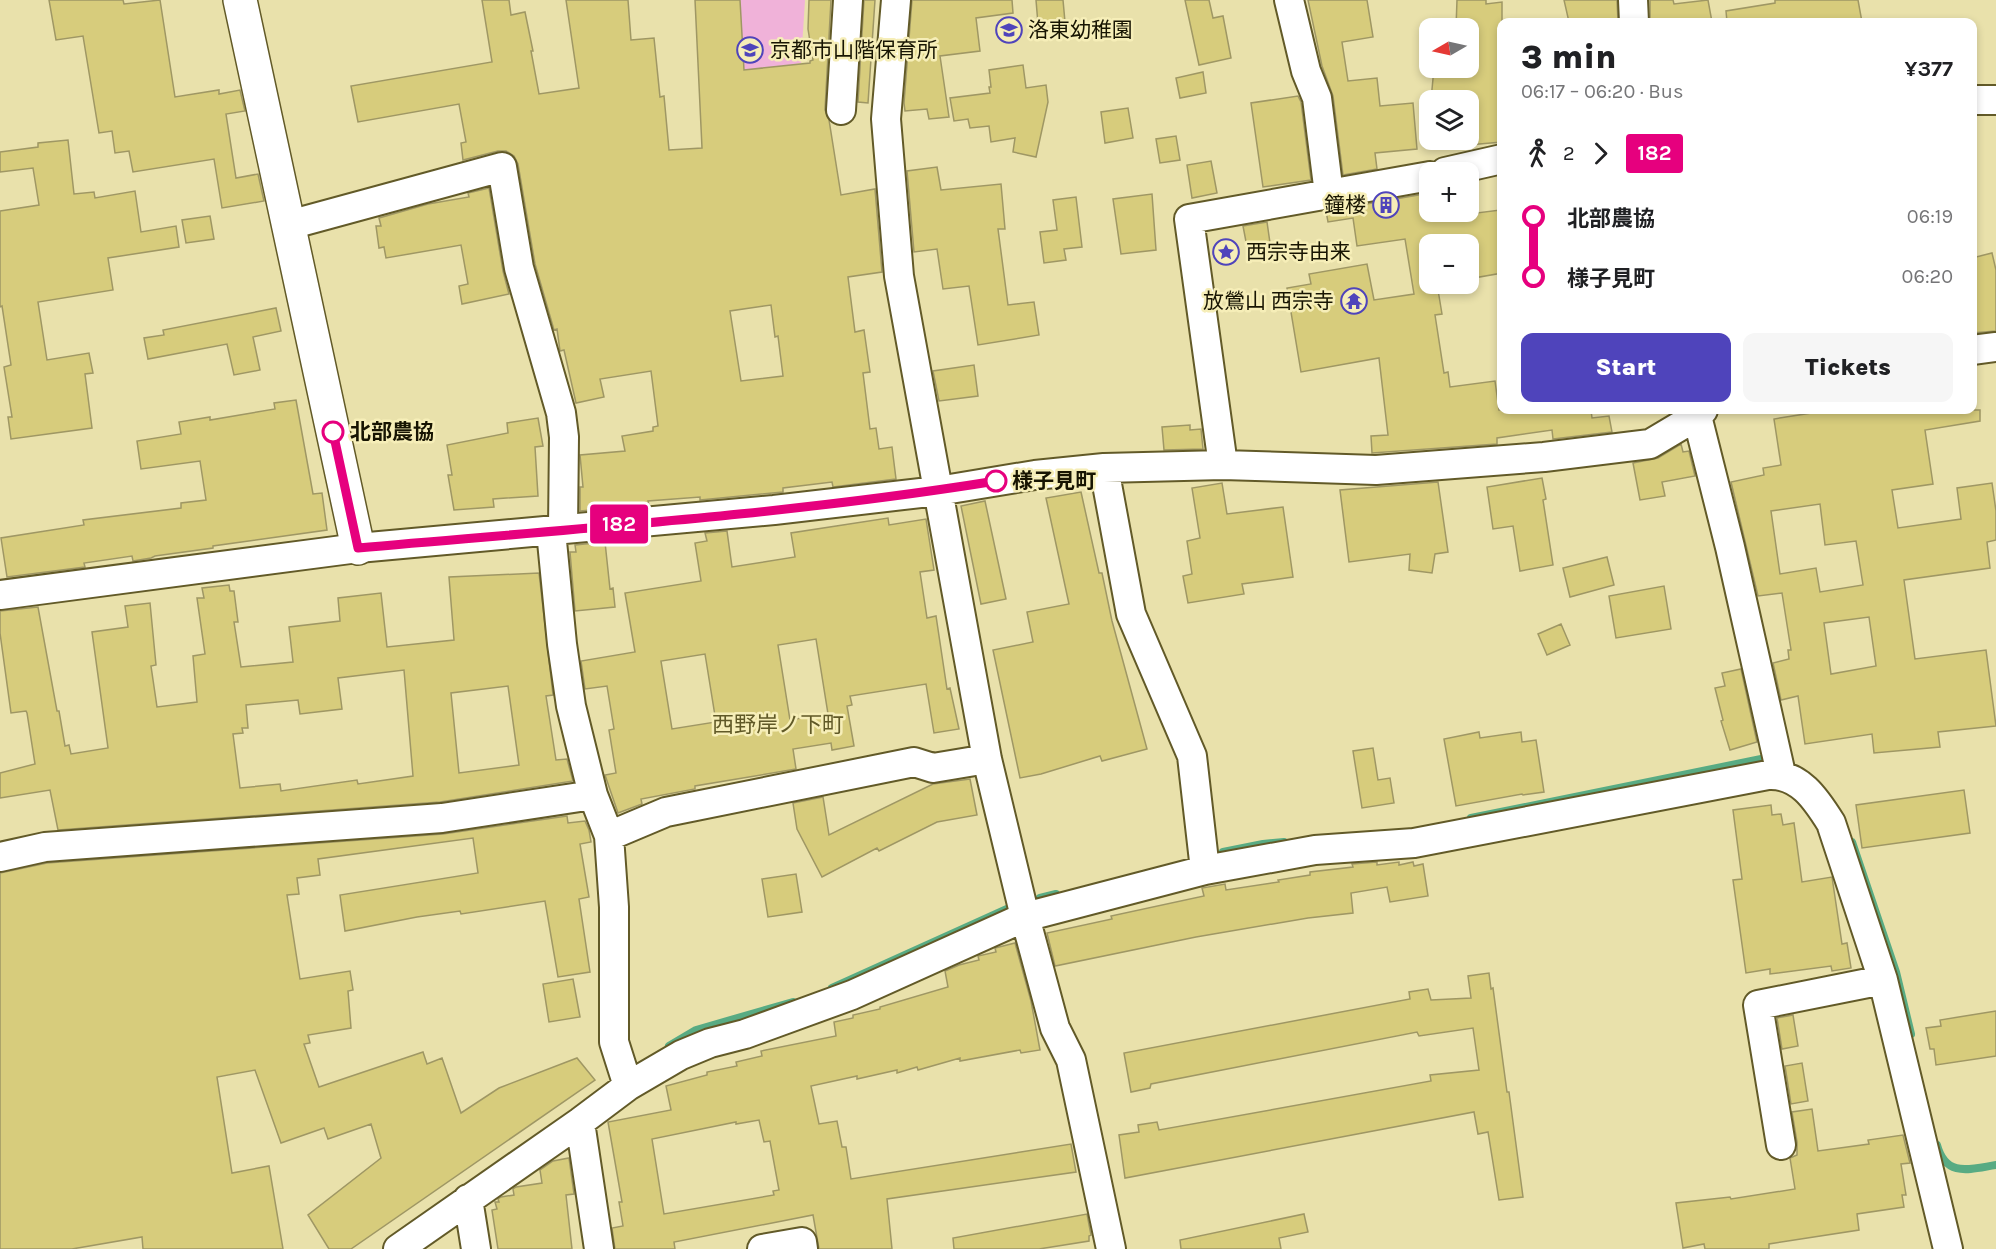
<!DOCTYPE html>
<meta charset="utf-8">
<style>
body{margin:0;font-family:Karla,"Noto Sans JP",sans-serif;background:#f6f6f6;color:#202124;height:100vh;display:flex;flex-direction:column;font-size:22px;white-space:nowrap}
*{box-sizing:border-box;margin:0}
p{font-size:20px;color:#757577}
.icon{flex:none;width:33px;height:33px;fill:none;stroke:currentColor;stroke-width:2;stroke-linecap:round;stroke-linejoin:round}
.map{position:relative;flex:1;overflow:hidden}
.details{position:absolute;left:1497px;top:18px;width:480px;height:396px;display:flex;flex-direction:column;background:#fff;border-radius:12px;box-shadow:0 3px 9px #0003}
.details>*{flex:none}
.badge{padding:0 12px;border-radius:4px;font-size:21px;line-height:39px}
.needle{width:39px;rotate:261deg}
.controls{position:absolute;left:1419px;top:18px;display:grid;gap:12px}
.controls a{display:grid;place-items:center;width:60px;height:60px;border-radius:12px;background:#fff;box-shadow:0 3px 9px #0003;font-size:30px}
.map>.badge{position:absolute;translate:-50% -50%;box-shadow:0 0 0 3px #fff}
.legs{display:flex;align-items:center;gap:9px;height:66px;padding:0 24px;font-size:20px}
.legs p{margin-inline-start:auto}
.head{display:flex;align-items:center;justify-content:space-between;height:102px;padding:0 24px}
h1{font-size:33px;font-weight:800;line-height:45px}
.button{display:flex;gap:12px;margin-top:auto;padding:12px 24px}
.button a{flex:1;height:69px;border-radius:12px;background:#4f44bb;color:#fff;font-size:24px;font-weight:800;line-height:69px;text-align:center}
.button a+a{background:#f6f6f6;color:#202124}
ul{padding:0 24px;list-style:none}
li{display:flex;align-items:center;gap:21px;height:60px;font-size:22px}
li i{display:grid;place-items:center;width:9px;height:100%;margin:0 8px;background:currentColor}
li i::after{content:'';width:15px;height:15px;margin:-8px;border:4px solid;border-radius:50%;background:#fff}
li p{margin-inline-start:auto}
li:first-child i{background:linear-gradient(#0000 50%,currentColor 0)}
li:last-child i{background:linear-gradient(currentColor 50%,#0000 0)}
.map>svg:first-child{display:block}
.green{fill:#f0b2d9}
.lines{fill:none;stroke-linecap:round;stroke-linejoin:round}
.stream{stroke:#58ab83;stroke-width:8}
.building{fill:#d7cc7c;stroke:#9f9764;stroke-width:1.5;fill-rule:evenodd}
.street-casing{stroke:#625a28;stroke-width:32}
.secondary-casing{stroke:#625a28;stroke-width:36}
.street{stroke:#fff;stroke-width:28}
.secondary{stroke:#fff;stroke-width:33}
.line-1-casing{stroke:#fff;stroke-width:14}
.line-1{stroke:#e6007e;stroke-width:9}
.stop-1-dot{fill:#fff;stroke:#e6007e;stroke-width:3}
.labels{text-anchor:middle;stroke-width:5;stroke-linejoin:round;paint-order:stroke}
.poi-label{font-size:21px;fill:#171402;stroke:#f6eeb8;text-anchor:start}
.stop-label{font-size:21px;font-weight:bold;fill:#171402;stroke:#f6eeb8;text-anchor:start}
.neighbourhood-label{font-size:22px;fill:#605927;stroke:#f6eeb8}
</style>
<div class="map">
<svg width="1996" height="1249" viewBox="0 0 1996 1249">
<rect width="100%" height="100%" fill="#e9e1ab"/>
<path class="green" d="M740 0H805L801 63 744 73Z"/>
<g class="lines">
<path class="stream" d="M1471 818 1766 758 1771 759
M1852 842 1896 972 1911 1034
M1223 852 1263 844 1284 842
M1040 898 1056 894
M832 988 1007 909
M669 1046 696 1030 793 1002
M1937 1145C1946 1178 1970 1169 1996 1165"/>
</g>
<path class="building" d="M49 0H123L124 4 160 0 175 97 219 90V94L240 90 245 111 226 114 236 178 258 174 264 201 222 208 214 159 133 172 129 151 115 153 112 131 99 133 83 36 56 40Z
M482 0H509L511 15 525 12 533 51H531L539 94 579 88 566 0H628L631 40 654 38 660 97 664 96 669 150 702 148 695 0H740L744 70 810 63V61L813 60 808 29 809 0H831L825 110 829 120 841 195 875 189 882 272 848 277 855 332 864 330 870 372 863 373 870 429 876 428 879 449 892 447 896 479 833 487 832 482 783 488V492L700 500V497L648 501 649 505 580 511V487H583L580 455 625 451 622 436 653 431V427L658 426 651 371 600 379 604 397 576 403 564 350 560 351 557 329 554 330 535 264 518 164 514 156 506 151H498L463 160 461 143 466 142 459 104 358 122 351 86 492 62ZM771 305 775 337 778 336 783 376 741 381 730 311Z
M864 0H875L868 103 858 102Z
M912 0H1012L1013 13 976 18 980 51 940 56 949 117 929 119 927 109 905 111 904 103Z
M1036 0H1063L1065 22 1038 24Z
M1185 0H1209L1213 18 1223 16 1231 58 1199 65Z
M1308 0H1367L1373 37 1342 42 1348 81 1377 78 1380 106 1413 103 1417 149 1375 153 1377 169 1343 175 1333 96 1322 66Z
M1457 0H1486V4L1502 2V108L1498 107 1502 142 1468 145V100H1431L1434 68H1468V28H1456Z
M1564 0H1617L1618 22H1569Z
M1650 0H1673L1674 4 1708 0 1712 22H1650Z
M1775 0H1858L1862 22H1727L1726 11 1775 3Z
M1023 65 1026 88 1046 85 1048 102 1036 157 1013 152 1015 138 991 142 989 126 970 128 968 119 954 121 950 98 990 93 989 87H991L989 70Z
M1203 72 1206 93 1180 98 1176 78Z
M1298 96 1301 102 1311 180 1263 187 1251 103Z
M1128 108 1133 138 1105 143 1101 112Z
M1176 136 1180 160 1160 163 1156 139Z
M68 140 74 194 94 192 95 198 135 191 141 232 176 226 179 247 108 258 113 290 38 302 47 360 89 353 93 373 85 374 92 428 11 439 8 417H12L4 367 11 365 2 306 0 307V211L39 205 33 168 0 172V152L38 147V143Z
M1211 161 1217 193 1192 198 1187 165Z
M937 167 941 190 1001 184 1005 229H998L1008 305 1034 302 1039 335 978 345 969 286 943 289 937 249 914 252 907 171Z
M489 188 503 271 509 294 462 304 459 286 468 284 461 245 386 258 384 247 379 248 376 226H381L379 218 428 204 469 197 468 193Z
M1430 193V219L1500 210 1502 222V273L1468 279V244H1430V284H1437L1442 314 1435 315 1444 373 1448 372 1450 387 1495 381 1499 410H1591L1592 418 1609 416 1612 432 1553 439 1552 430 1497 438V444L1372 453 1371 436 1388 435 1379 358 1301 372 1287 288 1311 284 1309 274 1367 264 1374 300 1414 294 1405 239 1357 246 1353 218 1328 222 1326 211Z
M1152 194 1156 250 1121 254 1113 199Z
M1076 197 1082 247 1064 249 1066 260 1044 263 1040 232 1057 230 1053 200Z
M210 216 214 239 186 243 182 220Z
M1267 222 1270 243 1247 247 1243 226Z
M1992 253 1996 270V331L1972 333V258Z
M276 308 281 331 253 337 260 370 234 375 227 344 148 359 144 338 164 335 163 330Z
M974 365 978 396 939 401 933 371Z
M296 400 313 494 322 493 327 530 213 546V548L155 556 151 558 133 561 132 556 84 563 85 567 7 577 1 538 84 525 83 520 181 508V503L206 500 200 461 141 469 137 441 181 434 179 422 210 417V420L275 409 274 403Z
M1811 410H1980V421L1925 430 1933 484 1892 490 1898 528 1961 519 1957 488 1992 483 1996 511V540L1987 542 1990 568 1904 580 1915 659 1986 650 1996 726 1938 732 1940 747 1874 753 1872 734 1805 744 1798 696 1781 700 1773 663 1789 659 1788 650H1791L1782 593 1758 596 1731 482 1764 475 1763 468 1781 465 1774 419 1811 413ZM1820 504 1825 545 1856 541 1863 585 1820 592 1816 568 1780 574 1771 511ZM1869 617 1876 666 1831 674 1824 623Z
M538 418 543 446 535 447 538 496 493 499 494 507 454 510 448 475H452L447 445 508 433 507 423Z
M1190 425V430L1201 429 1203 449 1164 450 1162 427Z
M1681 444 1683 452 1689 451 1695 476 1662 482 1665 496 1640 500 1633 463 1658 458Z
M1542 478 1546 499 1543 500 1553 565 1520 571 1513 526 1493 529 1487 487Z
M1438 482 1448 552 1435 554 1432 573 1409 570 1410 554 1349 562 1340 490Z
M1222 483 1227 514 1283 507 1293 577 1242 584 1244 594 1188 603 1183 576 1192 574 1187 541 1200 538 1192 488Z
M1081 492 1099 573H1102L1112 621 1147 749 1102 761 1100 756 1041 774 1020 778 993 650 1033 642 1027 612 1069 604 1046 498Z
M985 501 1006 599 981 604 961 506Z
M888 518 889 525 926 519 934 570 920 572 927 618 936 616 947 689 950 688 959 729 934 733 926 684 850 696 852 705 847 706 854 746 832 750 831 743 793 749 796 769 695 786V789L641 799 642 804 618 813 605 775 616 773 609 730 614 729 607 686 585 689 581 661 635 652 625 593 701 581 695 543 707 541 705 533 727 531 732 567 795 557 791 533ZM816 639 828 714 790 720 778 645ZM705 654 716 722 672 729 661 661Z
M605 542 610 589 613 588 615 607 575 611 570 552H576L575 545Z
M1607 557 1614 585 1570 597 1563 568Z
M539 573 553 695 546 696 556 760 567 759 573 781 440 802 58 830 50 790 0 798V773L35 764 27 713 26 711 11 713 0 633V611L38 607 57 711H59L65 746 69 745 71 754 108 748 92 632 128 627 125 606 150 603 156 665 151 666 157 707 197 702 193 656 205 654 197 598H204L202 588 229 585 230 591H234L238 622H234L241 667 293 662 289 627 340 621 338 598 381 593 387 647 454 640 449 577ZM404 670 413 776 358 784 357 780 281 791 280 784 240 788 233 734 243 733 242 728H248L246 705 298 700 300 714 342 709 338 678ZM508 686 519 765 459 773 451 693Z
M1664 586 1671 629 1616 638 1609 596Z
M1561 624 1570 645 1547 655 1538 634Z
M1741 669 1757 742 1730 750 1721 721 1723 720 1715 688 1725 686 1722 673Z
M1479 732 1480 738 1521 732 1522 742 1536 740 1544 792 1523 795 1522 794 1456 806 1444 739Z
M1373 748 1378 780 1390 778 1394 803 1362 808 1353 751Z
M970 779 977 815 937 822 879 851 877 848 822 877 797 829 793 803 823 797 829 835 933 784Z
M1964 790 1970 833 1862 848 1856 805Z
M1771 805 1772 815 1781 814 1783 825 1794 823 1802 882 1832 877 1842 944 1847 943 1851 968 1832 971 1831 966 1770 974V969L1746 973 1733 880 1742 879 1733 810Z
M567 816 568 823 585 821 589 830 591 842 580 844 589 897 579 899 590 972 558 977 545 901 461 914 460 911 417 917 345 931 340 895 478 873 473 838 318 859 320 875 297 878 299 894 287 895 300 979 350 971 353 990 348 991 351 1028 308 1035 310 1043 304 1044 319 1087 423 1052 427 1064 442 1058 461 1113 499 1088 577 1058 595 1080 351 1249H329L308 1215 381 1158 371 1124 328 1139 324 1128 281 1143 255 1070 217 1077 232 1173 269 1166 283 1249H143L142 1237 72 1249H0V873L47 863 443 834Z
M1377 862V865L1399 862V865L1413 862 1414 866 1423 864 1428 896 1390 902 1387 887 1351 893 1353 913 1308 918 1196 937 1055 966 1047 933 1112 919 1111 916 1204 896 1202 888 1225 884 1226 890 1279 882 1278 880 1310 875V872L1353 867 1352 864Z
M796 874 802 912 768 917 762 879Z
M1015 943 1031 1001 1040 1050 1021 1053 1020 1050 960 1061V1058L918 1070 917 1067 897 1073V1070L857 1079V1076L811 1086 819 1124 837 1121 842 1147H846L851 1179 1071 1144 1076 1172 887 1199 892 1249H819L813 1215 674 1242 675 1249H615L612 1228 623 1226 619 1202H622L608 1122 671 1110 666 1086 707 1075V1072L737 1066 736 1062 762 1056 761 1051 836 1036 834 1022 853 1018V1015L880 1009V1007L948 987 945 971 959 965 979 960 978 956 996 952 995 948ZM759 1120 764 1142 770 1141 779 1190 773 1191 774 1195 664 1214 652 1139 736 1122V1124Z
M1489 973 1491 989 1493 988 1507 1092H1509L1523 1197 1499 1200 1488 1132 1478 1134 1474 1112 1125 1178 1119 1135 1139 1132 1138 1125 1157 1122 1159 1130 1431 1081 1430 1075 1479 1070 1473 1028 1419 1036 1417 1032 1151 1084 1150 1088 1131 1092 1124 1053 1410 999 1409 992 1428 989 1431 1000 1471 998 1468 976Z
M573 979 580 1017 549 1022 543 984Z
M1996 1011V1056L1936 1065 1934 1049H1930L1926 1028 1941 1026 1940 1020Z
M1793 1015 1798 1046 1782 1049 1777 1018Z
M1802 1063 1808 1101 1791 1104 1785 1066Z
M1812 1109 1818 1151 1869 1144 1868 1140 1903 1135 1910 1163 1901 1164 1906 1195H1902L1904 1207 1857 1214 1859 1230 1769 1244V1249H1705L1704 1244 1683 1248 1676 1203 1730 1197 1731 1199 1795 1189 1790 1158 1797 1155V1142L1792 1112Z
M569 1158 574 1194 566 1195 572 1249H498L492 1210 497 1209 495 1202H499L498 1199 501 1197 514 1195 513 1189 516 1187 542 1183 540 1170 553 1161Z
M1087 1214 1091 1235 1089 1236V1241L1039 1249H954L953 1238Z
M1304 1214 1308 1232 1279 1238 1281 1249H1181L1180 1240Z"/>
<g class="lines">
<g class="street-casing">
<path id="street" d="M896 0 886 119 899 276 987 759 1025 917 1055 1028 1071 1060 1111 1249
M1289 0 1306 71 1317 98 1329 194
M1633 0 1634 22
M1972 100H1996
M841 110 848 0
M1445 172 1502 159
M289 225 502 167 519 268 561 413 564 437 563 529
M1972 350 1996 347
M1697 416 1730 547 1781 774
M1223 465 1189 219 1430 176
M1104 468 1131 614 1192 756 1205 870
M551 531 562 644 571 706 593 795 609 836 614 907V1042L628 1086
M0 595 358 548 774 510 938 491 1035 475 1104 468 1223 465 1376 470 1544 457 1650 444 1697 416 1703 410
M609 836 666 812 914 762 933 768 987 759
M0 857 45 847 442 818 593 795
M580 1122 599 1249
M1781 1145 1758 1005 1883 980
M468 1199 476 1249
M398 1249 580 1122 628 1086 681 1055 710 1043 745 1034 852 995 1025 917 1205 870 1315 850 1414 843 1768 775C1799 773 1816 799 1831 823L1883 980 1948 1249
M762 1249 802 1242 803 1249"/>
</g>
<g class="secondary-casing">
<path id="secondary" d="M240 0 358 548"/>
</g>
<use href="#street" class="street"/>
<use href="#secondary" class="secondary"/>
</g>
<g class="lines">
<g class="line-1-casing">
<path id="line-1" d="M333 432 358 548C571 529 785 515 996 481"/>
</g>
<use href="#line-1" class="line-1"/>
</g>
<defs>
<g id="school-ring" transform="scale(1.35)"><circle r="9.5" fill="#f6eeb8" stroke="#4f44bb" stroke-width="1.5"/><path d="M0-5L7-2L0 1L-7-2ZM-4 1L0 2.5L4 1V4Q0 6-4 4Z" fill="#4f44bb"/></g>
<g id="building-ring" transform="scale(1.35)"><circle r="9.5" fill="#f6eeb8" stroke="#4f44bb" stroke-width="1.5"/><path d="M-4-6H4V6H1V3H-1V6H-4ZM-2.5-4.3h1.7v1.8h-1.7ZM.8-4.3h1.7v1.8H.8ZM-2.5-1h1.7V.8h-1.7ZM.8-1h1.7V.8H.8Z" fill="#4f44bb"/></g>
<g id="sight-ring" transform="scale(1.35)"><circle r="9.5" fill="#f6eeb8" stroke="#4f44bb" stroke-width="1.5"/><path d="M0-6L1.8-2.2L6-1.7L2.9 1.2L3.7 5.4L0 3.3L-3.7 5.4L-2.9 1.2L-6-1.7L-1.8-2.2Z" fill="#4f44bb"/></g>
<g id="temple-ring" transform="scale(1.35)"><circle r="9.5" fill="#f6eeb8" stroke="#4f44bb" stroke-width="1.5"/><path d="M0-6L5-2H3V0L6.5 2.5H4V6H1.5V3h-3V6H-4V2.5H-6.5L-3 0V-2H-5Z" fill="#4f44bb"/></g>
</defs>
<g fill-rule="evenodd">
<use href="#school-ring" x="1009" y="30"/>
<use href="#school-ring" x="750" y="50"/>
<use href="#building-ring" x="1386" y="205"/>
<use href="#sight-ring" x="1226" y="252"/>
<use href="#temple-ring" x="1354" y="301"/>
</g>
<g class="stop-1-dot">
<circle cx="333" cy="432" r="10"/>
<circle cx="996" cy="481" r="10"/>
</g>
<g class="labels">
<g class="poi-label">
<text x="1028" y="37">洛東幼稚園</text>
<text x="770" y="57">京都市山階保育所</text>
<text x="1366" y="212" text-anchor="end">鐘楼</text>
<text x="1246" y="259">西宗寺由来</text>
<text x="1334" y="308" text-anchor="end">放鶯山 西宗寺</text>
</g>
<g class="stop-label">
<text x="350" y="439">北部農協</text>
<text x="1012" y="488">様子見町</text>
</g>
<g class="neighbourhood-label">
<text x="778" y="732">西野岸ノ下町</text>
</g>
</g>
</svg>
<div class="controls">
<a><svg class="needle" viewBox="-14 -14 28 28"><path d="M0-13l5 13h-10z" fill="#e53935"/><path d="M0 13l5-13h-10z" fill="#757577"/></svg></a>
<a><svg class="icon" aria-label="layers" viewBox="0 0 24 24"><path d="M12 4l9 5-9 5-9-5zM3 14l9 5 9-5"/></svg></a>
<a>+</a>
<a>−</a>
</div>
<b class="badge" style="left:619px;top:524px;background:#e6007e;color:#fff">182</b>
<section class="details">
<div class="head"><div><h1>3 min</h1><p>06:17 – 06:20 · Bus</p></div><b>¥377</b></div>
<div class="legs"><svg class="icon" aria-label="walk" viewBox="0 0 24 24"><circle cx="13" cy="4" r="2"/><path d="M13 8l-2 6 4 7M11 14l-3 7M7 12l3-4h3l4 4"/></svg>2<svg class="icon" aria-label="forward" viewBox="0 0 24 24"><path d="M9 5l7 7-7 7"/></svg><b class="badge" style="background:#e6007e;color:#fff">182</b></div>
<ul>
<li><i style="color:#e6007e"></i><b>北部農協</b><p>06:19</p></li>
<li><i style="color:#e6007e"></i><b>様子見町</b><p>06:20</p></li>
</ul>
<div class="button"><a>Start</a><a>Tickets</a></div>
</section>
</div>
